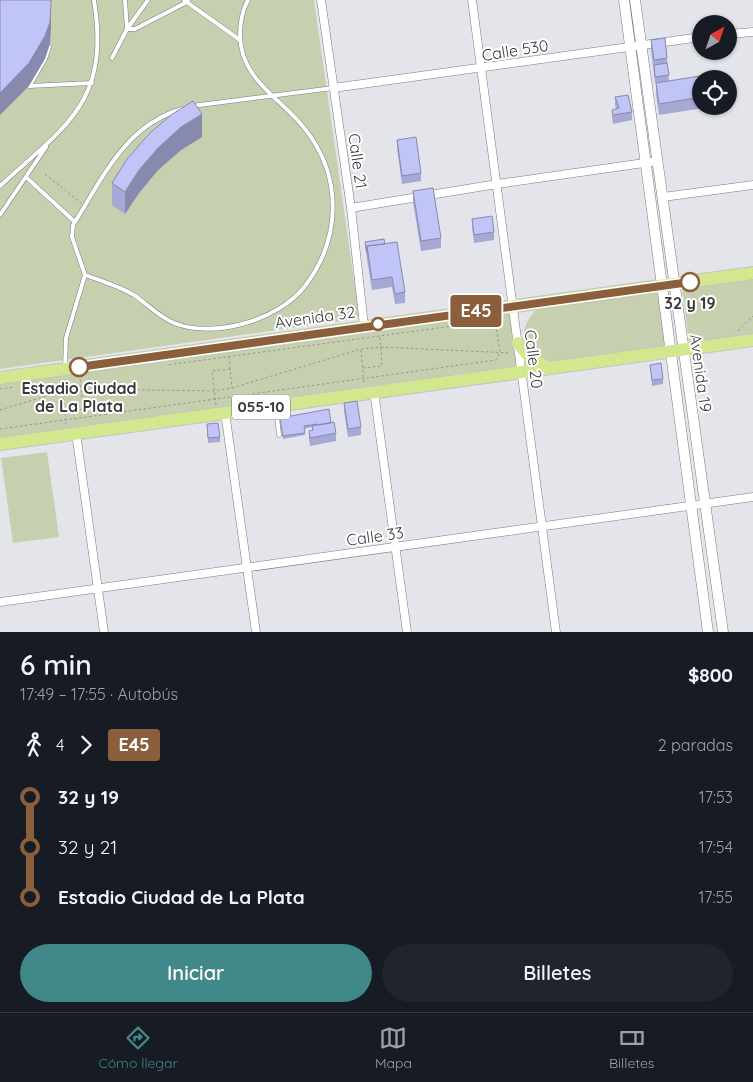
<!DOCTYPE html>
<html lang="es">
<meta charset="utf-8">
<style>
body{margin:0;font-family:Quicksand,sans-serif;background:#20242c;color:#f1f3f6;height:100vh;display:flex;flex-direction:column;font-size:19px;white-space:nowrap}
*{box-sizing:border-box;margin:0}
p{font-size:16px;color:#9ea1a6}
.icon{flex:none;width:28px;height:28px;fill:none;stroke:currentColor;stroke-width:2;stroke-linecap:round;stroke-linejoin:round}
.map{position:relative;height:632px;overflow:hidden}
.panel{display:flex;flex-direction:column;background:#171b24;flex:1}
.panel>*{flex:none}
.badge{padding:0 10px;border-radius:4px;font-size:18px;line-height:32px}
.needle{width:32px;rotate:40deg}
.buttons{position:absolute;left:692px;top:15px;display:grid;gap:10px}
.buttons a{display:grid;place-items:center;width:45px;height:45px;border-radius:50%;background:#171b24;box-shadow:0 1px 4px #0004;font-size:25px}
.map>.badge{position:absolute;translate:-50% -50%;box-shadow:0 0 0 2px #fff}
.legs{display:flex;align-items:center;gap:8px;height:55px;padding:0 20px;font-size:16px}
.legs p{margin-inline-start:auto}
.head{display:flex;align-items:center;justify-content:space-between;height:85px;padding:0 20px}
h1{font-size:28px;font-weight:600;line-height:38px}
.action{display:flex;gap:10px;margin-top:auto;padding:10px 20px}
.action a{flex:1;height:58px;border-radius:30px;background:#408889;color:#fff;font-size:20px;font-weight:600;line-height:58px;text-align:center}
.action a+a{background:#20242c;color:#f1f3f6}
ul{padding:0 20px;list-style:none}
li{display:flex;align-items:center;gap:18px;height:50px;font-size:19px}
li i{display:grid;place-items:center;width:8px;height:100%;margin:0 6px;background:currentColor}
li i::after{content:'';width:12px;height:12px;margin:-6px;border:4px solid;border-radius:50%;background:#171b24}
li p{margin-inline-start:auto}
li:first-child i{background:linear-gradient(#0000 50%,currentColor 0)}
li:last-child i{background:linear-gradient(currentColor 50%,#0000 0)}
.menu{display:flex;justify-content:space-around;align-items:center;height:70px;border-top:1px solid #363941;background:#171b24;font-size:14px;color:#9ea1a6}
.menu a{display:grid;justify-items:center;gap:2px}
.menu .active{color:#408889}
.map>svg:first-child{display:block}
.green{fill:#c6d0af}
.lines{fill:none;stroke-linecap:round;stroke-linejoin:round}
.service-casing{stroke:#7a7b80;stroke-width:5}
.minor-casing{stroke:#7a7b80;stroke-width:9}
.secondary-casing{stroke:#7a7b80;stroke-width:11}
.trunk-casing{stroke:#c4c4c4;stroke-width:14}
.path{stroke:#949499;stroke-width:1;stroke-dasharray:2.5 2.5;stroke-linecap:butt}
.service{stroke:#fff;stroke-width:4}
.minor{stroke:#fff;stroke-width:8}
.secondary{stroke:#fff;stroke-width:10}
.trunk{stroke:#d2e88e;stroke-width:12}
.wall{fill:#a6a9d4}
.shaded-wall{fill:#8789ad}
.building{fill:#c1c4f7;stroke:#8789ad}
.line-1-casing{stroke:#fff;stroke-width:11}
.line-1{stroke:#8b5e3c;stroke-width:8}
.stop-1-dot{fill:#fff;stroke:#8b5e3c;stroke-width:2.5}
.labels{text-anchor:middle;stroke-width:4;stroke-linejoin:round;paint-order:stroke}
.shield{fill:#fff;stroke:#747476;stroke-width:1}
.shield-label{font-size:15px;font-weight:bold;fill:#39393c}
.street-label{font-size:16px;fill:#39393c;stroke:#fff}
.stop-label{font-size:16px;font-weight:bold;fill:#39393c;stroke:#fff}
</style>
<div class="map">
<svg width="753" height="632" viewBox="0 0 753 632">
<rect width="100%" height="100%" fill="#e4e5eb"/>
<path class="green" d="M0 0H314L359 315 356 319 0 369Z
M753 277V334L692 343 689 342 682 287Z
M659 291 667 346 547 362C517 348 517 328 540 306Z
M509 311 516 366 0 438V381Z
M47 452 59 537 13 543 1 458Z"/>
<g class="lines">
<g class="service-casing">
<path id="service" d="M125 0 127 29H135L187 2 188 0
M184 0 240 40
M112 58 127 29 148 0
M30 85 45 59 49 47
M29 86 92 83
M192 106 333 88
M27 178 75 222
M0 186C68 124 110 102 94 0
M0 215 46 147
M85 275C101 281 119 286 134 295 147 304 159 317 174 323 214 339 279 320 305 286 341 239 343 177 305 129 281 98 241 80 240 36 240 24 242 11 248 0
M65 368 66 338 85 275 72 237 73 225C103 178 125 125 182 109
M276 407 279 435"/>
</g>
<g class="minor-casing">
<path id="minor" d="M321 0 351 208 364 326
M472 0 556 632
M729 34 753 32
M333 88 701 37
M663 197 753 185
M351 208 497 184 651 162
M374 391 407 632
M225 412 256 632
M76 433 104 632
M0 602 753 497"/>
</g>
<g class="secondary-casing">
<path id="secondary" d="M624 0 708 632
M635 0 723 632"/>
</g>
<g class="trunk-casing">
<path id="trunk" d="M518 343 530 358 550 368
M0 378 753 273
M0 444 753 340"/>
</g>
<path class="path" d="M45 174 81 203
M738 331 753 316
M361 350 364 383
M229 357 232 388
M363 368 382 366 380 337
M0 389 14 387
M63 393 66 424
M216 405 212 371 230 369
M0 410 63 391 81 389 214 391 232 388 361 349 380 347 511 353
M65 411 83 409 80 377
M0 429 496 360 500 352 496 327 489 321 167 365"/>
<use href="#service" class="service"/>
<use href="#minor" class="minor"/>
<use href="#secondary" class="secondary"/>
<use href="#trunk" class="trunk"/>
</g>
<path class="wall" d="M651 40 667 58 669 81 655 83 651 50Z
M701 79V106L710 107 659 115 656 94V83Z
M615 97 632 112V120L613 124 612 118V110L616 109 615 105Z
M202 137 181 150 158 170 139 193 125 214 112 205V183Z
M397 140 421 173V181L402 184 397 148Z
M413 191 441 238V248L421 251 413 202Z
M472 219 494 232V240L474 243 472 227Z
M365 242 385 244 405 292V303L395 304 392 287 372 290 365 247Z
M650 365 663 379V384L652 386Z
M344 403 361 427V435L348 437 344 411Z
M280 418 331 423 336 433V441L310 446 309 439V431L312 430V427L304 429 305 435 283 439Z
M207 424 220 437V442L208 443Z"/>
<path class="shaded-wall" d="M51 5V28L50 44 45 59 29 86 0 115V93Z
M202 114V137L181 150 158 170 139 193 125 214V192L139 170 158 148 181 127Z"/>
<path class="building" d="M0 0H51V5L50 22 45 36 29 63 0 93Z
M665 38 667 58 654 60 651 40Z
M667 63 669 75 655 77 654 65Z
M706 75 707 79H701V97L659 104 656 83Z
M628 95 632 112 613 115 612 110 619 108 615 97Z
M193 101 202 114 181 127 158 148 139 170 125 192 112 183 127 159 150 133 171 115Z
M416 137 421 173 402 176 397 140Z
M433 188 441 238 421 241 413 191Z
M492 216 494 232 474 235 472 219Z
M384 239 385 244 367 246V252L365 242Z
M397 242 405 292 395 294 392 277 372 280 367 246Z
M661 363 663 379 652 380 650 365Z
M357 401 361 427 348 429 344 403Z
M329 409 331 423 318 425V424L304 426 305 433 283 436 280 418Z
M334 422 336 433 310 438 309 431 313 430 312 426Z
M218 423 220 437 208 438 207 424Z"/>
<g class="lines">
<g class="line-1-casing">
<path id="line-1" d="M79 367 690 282"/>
</g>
<use href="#line-1" class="line-1"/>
</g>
<g class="stop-1-dot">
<circle cx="690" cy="282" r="9"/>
<circle cx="378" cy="324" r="6"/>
<circle cx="79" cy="367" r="9"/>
</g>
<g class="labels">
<rect class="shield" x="232" y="394.5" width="58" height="25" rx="4"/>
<g class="shield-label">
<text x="261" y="412">055-10</text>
</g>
<g class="street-label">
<text transform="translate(515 50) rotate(-9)" y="6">Calle 530</text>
<text transform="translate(358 161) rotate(82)" y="6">Calle 21</text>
<text transform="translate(315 317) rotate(-8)" y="6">Avenida 32</text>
<text transform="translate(534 359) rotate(83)" y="6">Calle 20</text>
<text transform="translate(701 373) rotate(82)" y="6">Avenida 19</text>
<text transform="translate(375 536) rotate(-8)" y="6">Calle 33</text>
</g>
<g class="stop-label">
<text x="690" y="309">32 y 19</text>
<text x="79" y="394">Estadio Ciudad<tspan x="79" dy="18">de La Plata</tspan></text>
</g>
</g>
</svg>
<div class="buttons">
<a><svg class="needle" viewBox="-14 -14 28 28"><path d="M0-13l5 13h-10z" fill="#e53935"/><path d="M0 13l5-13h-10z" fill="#9ea1a6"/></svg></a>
<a><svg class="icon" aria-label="locate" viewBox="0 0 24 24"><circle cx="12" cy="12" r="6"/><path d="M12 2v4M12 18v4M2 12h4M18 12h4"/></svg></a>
</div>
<b class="badge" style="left:476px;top:311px;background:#8b5e3c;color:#fff">E45</b>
</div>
<section class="panel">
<div class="head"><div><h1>6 min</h1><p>17:49 – 17:55 · Autobús</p></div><b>$800</b></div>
<div class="legs"><svg class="icon" aria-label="walk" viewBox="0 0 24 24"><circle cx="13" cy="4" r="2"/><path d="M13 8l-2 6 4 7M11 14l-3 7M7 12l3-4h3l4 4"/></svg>4<svg class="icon" aria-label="forward" viewBox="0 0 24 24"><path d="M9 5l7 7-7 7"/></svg><b class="badge" style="background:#8b5e3c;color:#fff">E45</b><p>2 paradas</p></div>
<ul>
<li><i style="color:#8b5e3c"></i><b>32 y 19</b><p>17:53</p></li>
<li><i style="color:#8b5e3c"></i><span>32 y 21</span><p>17:54</p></li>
<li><i style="color:#8b5e3c"></i><b>Estadio Ciudad de La Plata</b><p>17:55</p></li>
</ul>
<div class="action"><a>Iniciar</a><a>Billetes</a></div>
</section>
<nav class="menu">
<a class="active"><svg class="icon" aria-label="directions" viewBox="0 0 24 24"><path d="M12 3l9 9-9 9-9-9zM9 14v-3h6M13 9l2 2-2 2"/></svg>Cómo llegar</a>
<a><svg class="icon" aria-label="map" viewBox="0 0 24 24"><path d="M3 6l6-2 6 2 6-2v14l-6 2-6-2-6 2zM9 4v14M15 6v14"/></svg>Mapa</a>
<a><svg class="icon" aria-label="tickets" viewBox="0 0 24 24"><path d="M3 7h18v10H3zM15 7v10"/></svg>Billetes</a>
</nav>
